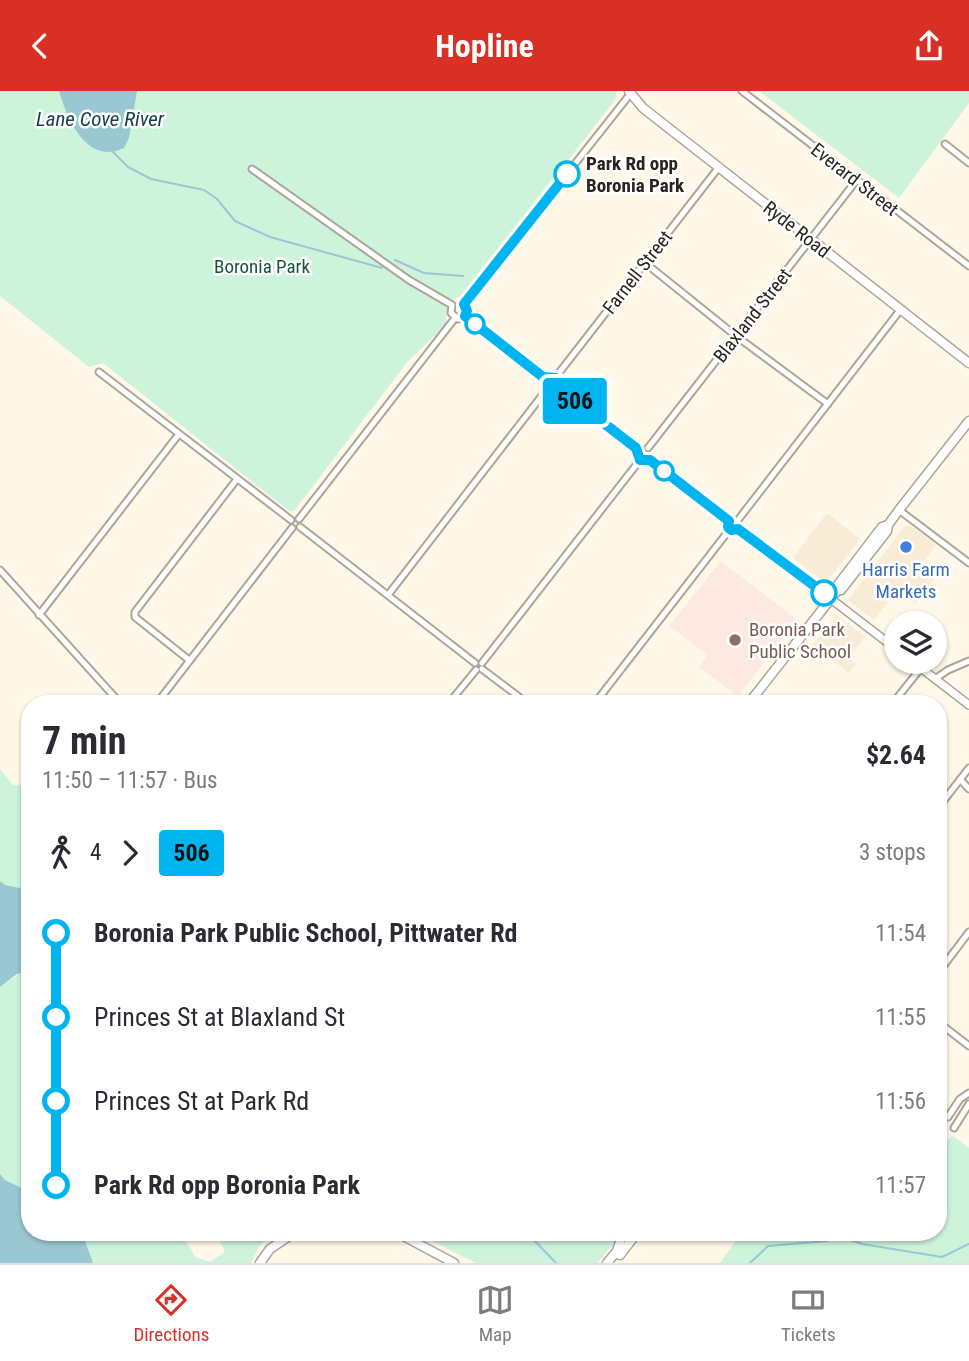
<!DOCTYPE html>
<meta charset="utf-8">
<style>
body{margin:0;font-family:"Roboto Condensed",sans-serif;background:#f2f2f3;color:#2b2b33;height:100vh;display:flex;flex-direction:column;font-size:26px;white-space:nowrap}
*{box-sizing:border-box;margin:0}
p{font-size:23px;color:#7c7c81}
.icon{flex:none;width:38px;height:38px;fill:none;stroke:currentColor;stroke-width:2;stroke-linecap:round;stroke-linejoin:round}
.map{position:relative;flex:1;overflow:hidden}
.details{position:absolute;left:21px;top:604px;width:926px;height:546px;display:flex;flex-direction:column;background:#fff;border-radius:28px;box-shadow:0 2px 5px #0004}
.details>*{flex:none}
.badge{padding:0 14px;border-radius:5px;font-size:24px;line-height:46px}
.buttons{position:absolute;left:884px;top:520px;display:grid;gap:14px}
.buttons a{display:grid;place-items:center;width:63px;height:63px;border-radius:50%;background:#fff;box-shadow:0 2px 5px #0004;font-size:35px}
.map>.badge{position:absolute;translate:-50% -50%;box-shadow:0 0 0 4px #fff}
.legs{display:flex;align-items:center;gap:10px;height:77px;padding:0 21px;font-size:23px}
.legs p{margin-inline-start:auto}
.overview{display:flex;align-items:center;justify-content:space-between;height:119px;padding:0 21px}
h1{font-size:38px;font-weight:700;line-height:52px}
ul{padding:0 21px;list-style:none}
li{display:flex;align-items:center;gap:24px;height:84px;font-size:26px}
li i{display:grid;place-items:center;width:10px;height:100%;margin:0 9px;background:currentColor}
li i::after{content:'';width:18px;height:18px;margin:-9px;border:5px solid;border-radius:50%;background:#fff}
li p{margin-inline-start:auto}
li:first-child i{background:linear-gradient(#0000 50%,currentColor 0)}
li:last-child i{background:linear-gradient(currentColor 50%,#0000 0)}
header{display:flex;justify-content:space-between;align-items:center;height:91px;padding:0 21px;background:#d93025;color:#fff;font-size:32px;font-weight:700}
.tab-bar{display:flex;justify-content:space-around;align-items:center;height:98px;border-top:2px solid #e1e1e2;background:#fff;font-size:19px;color:#7c7c81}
.tab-bar a{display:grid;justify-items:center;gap:4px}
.tab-bar .active{color:#d93025}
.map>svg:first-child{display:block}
.built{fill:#f8ecd6}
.education{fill:#fde9e1}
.green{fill:#cdf3db}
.water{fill:#99c8d3}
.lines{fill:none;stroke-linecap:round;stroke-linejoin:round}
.stream{stroke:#99c8d3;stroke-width:2}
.minor-casing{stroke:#ada698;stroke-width:9}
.tertiary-casing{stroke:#ada698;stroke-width:10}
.secondary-casing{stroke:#ada698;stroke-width:11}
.minor{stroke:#fff;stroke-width:5}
.tertiary{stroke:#fff;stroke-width:7}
.secondary{stroke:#fff;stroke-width:8}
.line-1-casing{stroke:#fff;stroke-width:16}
.line-1{stroke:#00b5ef;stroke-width:10}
.stop-1-dot{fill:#fff;stroke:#00b5ef;stroke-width:3.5}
.shop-dot{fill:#3f7fe0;stroke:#fff;stroke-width:2.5}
.education-dot{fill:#8d6e63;stroke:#fff;stroke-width:2.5}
.labels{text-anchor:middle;stroke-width:5;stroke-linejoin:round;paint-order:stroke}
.stop-label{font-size:19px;font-weight:bold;fill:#27241e;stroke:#fff;text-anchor:start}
.street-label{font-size:19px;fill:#27241e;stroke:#fff}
.park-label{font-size:19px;fill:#175536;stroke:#fff}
.shop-label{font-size:19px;fill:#366cbe;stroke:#fff}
.education-label{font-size:19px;fill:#785e54;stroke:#fff;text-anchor:start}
.water-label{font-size:21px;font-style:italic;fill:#143f48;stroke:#fff}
</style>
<header><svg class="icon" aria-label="back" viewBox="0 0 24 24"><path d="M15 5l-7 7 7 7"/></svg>Hopline<svg class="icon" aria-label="share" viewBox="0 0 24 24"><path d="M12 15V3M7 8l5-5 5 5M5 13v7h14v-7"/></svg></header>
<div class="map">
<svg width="969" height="1172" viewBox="0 0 969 1172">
<rect width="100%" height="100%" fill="#fff7e7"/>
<path class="built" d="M827 422 860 448 826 492 793 467Z
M905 435H911L936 454 921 474 936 486 915 512 898 499 874 529 848 509Z
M836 524 865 546 848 567 856 573 849 582 813 554Z"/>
<path class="education" d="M721 470 797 529 738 605 699 576 708 564 669 535Z"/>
<path class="green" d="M0 0H59L63 14 78 0H617L615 9 463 204 447 211 446 234 408 270 294 420H289L103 272 89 276 0 205Z
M759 0H969V12L899 107Z
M0 678 13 694 30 695V799L5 794 0 790Z
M24 880H30V1101L5 1089 0 1083V896Z
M952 1044 969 1057V1172H720L742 1141H938V1061Z
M82 1141H181L195 1166 210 1171 225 1161 216 1141H273L259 1156 251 1172H93Z
M414 1141H619L612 1155 597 1172H476Z"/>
<path class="water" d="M59 0H137L129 47 124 57C87 75 67 28 59 0Z
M0 790 5 794 30 799V880L17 883 0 896Z
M0 1083 5 1089 30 1101V1141H82L93 1172H0Z"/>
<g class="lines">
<path class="stream" d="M113 61 128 76 151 88 204 99 217 108 235 130 270 146 382 177
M395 169 424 182 463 185
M531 1141 532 1147 556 1172
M750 1172 768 1155 827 1150 839 1145 862 1153 942 1166 969 1153"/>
<g class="minor-casing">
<path id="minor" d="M742 0 969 175
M945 53 969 72
M252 78 409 189 452 214
M644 171 736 245 828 313
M464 213 631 2
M452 214 451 222 458 228 465 225
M465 225 546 288
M99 281 291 429
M555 287 719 76
M557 296 638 359
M648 357 856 90
M648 368 729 430
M899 419 969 472
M299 428 455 227
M738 429 901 218
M300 436 475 572
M739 438 831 508
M0 479 120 612
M388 504 547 298
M39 524 179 343
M189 569 135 526V521L237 388
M482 572 640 369
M482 578 527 612
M935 588 948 579 969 570
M157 612 292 437
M449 612 476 579
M595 612 730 438
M893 612 921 577
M960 688 969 698
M938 717 969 677
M938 882 969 841
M938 931 969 955
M948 1026 960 1008 969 1002
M954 1037 969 1013"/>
</g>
<g class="tertiary-casing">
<path id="tertiary" d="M831 508 896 558
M912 570 969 614"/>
</g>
<g class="secondary-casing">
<path id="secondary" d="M629 0 643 17 969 272
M838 498 841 499 887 440 888 434 899 419 969 330
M749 612 836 501 837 495 882 436 888 434
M396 1141 454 1172
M620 1164 633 1147
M260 1172 270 1158 295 1141
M607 1172 617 1160 623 1142"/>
</g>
<use href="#minor" class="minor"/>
<use href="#tertiary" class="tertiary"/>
<use href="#secondary" class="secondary"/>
</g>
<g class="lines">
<g class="line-1-casing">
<path id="line-1" d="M567 83 464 213 467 220 465 225 543 286 556 287 558 291 557 296 636 357 640 369H650L729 430 728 436 731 439 738 438 824 502"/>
</g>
<use href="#line-1" class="line-1"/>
</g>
<g class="stop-1-dot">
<circle cx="567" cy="83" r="12"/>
<circle cx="475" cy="233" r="9"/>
<circle cx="664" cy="380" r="9"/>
<circle cx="824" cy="502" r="12"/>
</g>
<circle class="shop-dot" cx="906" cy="456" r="7"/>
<circle class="education-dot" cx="735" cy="549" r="7"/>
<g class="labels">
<g class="stop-label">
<text x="586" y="79">Park Rd opp<tspan x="586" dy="22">Boronia Park</tspan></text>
</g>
<g class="street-label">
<text transform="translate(855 88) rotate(38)" y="7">Everard Street</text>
<text transform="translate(797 138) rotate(38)" y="7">Ryde Road</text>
<text transform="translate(637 181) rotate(-52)" y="7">Farnell Street</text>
<text transform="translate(752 224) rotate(-52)" y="7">Blaxland Street</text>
</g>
<g class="park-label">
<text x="262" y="182">Boronia Park</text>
</g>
<g class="shop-label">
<text x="906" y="485">Harris Farm<tspan x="906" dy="22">Markets</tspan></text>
</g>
<g class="education-label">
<text x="749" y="545">Boronia Park<tspan x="749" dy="22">Public School</tspan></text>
</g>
<g class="water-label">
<text x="100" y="35">Lane Cove River</text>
</g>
</g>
</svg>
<div class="buttons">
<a><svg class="icon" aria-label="layers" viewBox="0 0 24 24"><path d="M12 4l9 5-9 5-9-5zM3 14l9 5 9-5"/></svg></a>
</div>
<b class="badge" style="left:575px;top:310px;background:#00b5ef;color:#111">506</b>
<section class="details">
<div class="overview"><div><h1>7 min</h1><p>11:50 – 11:57 · Bus</p></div><b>$2.64</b></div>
<div class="legs"><svg class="icon" aria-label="walk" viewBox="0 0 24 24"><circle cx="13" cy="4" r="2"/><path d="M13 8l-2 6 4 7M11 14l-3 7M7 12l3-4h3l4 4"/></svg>4<svg class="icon" aria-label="forward" viewBox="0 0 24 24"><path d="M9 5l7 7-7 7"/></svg><b class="badge" style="background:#00b5ef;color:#111">506</b><p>3 stops</p></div>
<ul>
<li><i style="color:#00b5ef"></i><b>Boronia Park Public School, Pittwater Rd</b><p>11:54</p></li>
<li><i style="color:#00b5ef"></i><span>Princes St at Blaxland St</span><p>11:55</p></li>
<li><i style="color:#00b5ef"></i><span>Princes St at Park Rd</span><p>11:56</p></li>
<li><i style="color:#00b5ef"></i><b>Park Rd opp Boronia Park</b><p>11:57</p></li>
</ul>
</section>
</div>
<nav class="tab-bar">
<a class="active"><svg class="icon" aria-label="directions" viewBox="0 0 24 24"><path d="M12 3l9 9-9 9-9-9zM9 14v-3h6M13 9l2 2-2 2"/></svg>Directions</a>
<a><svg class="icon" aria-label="map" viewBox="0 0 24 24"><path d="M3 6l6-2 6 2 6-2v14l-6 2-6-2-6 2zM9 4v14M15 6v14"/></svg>Map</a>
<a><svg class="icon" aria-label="tickets" viewBox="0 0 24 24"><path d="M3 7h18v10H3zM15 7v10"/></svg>Tickets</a>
</nav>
